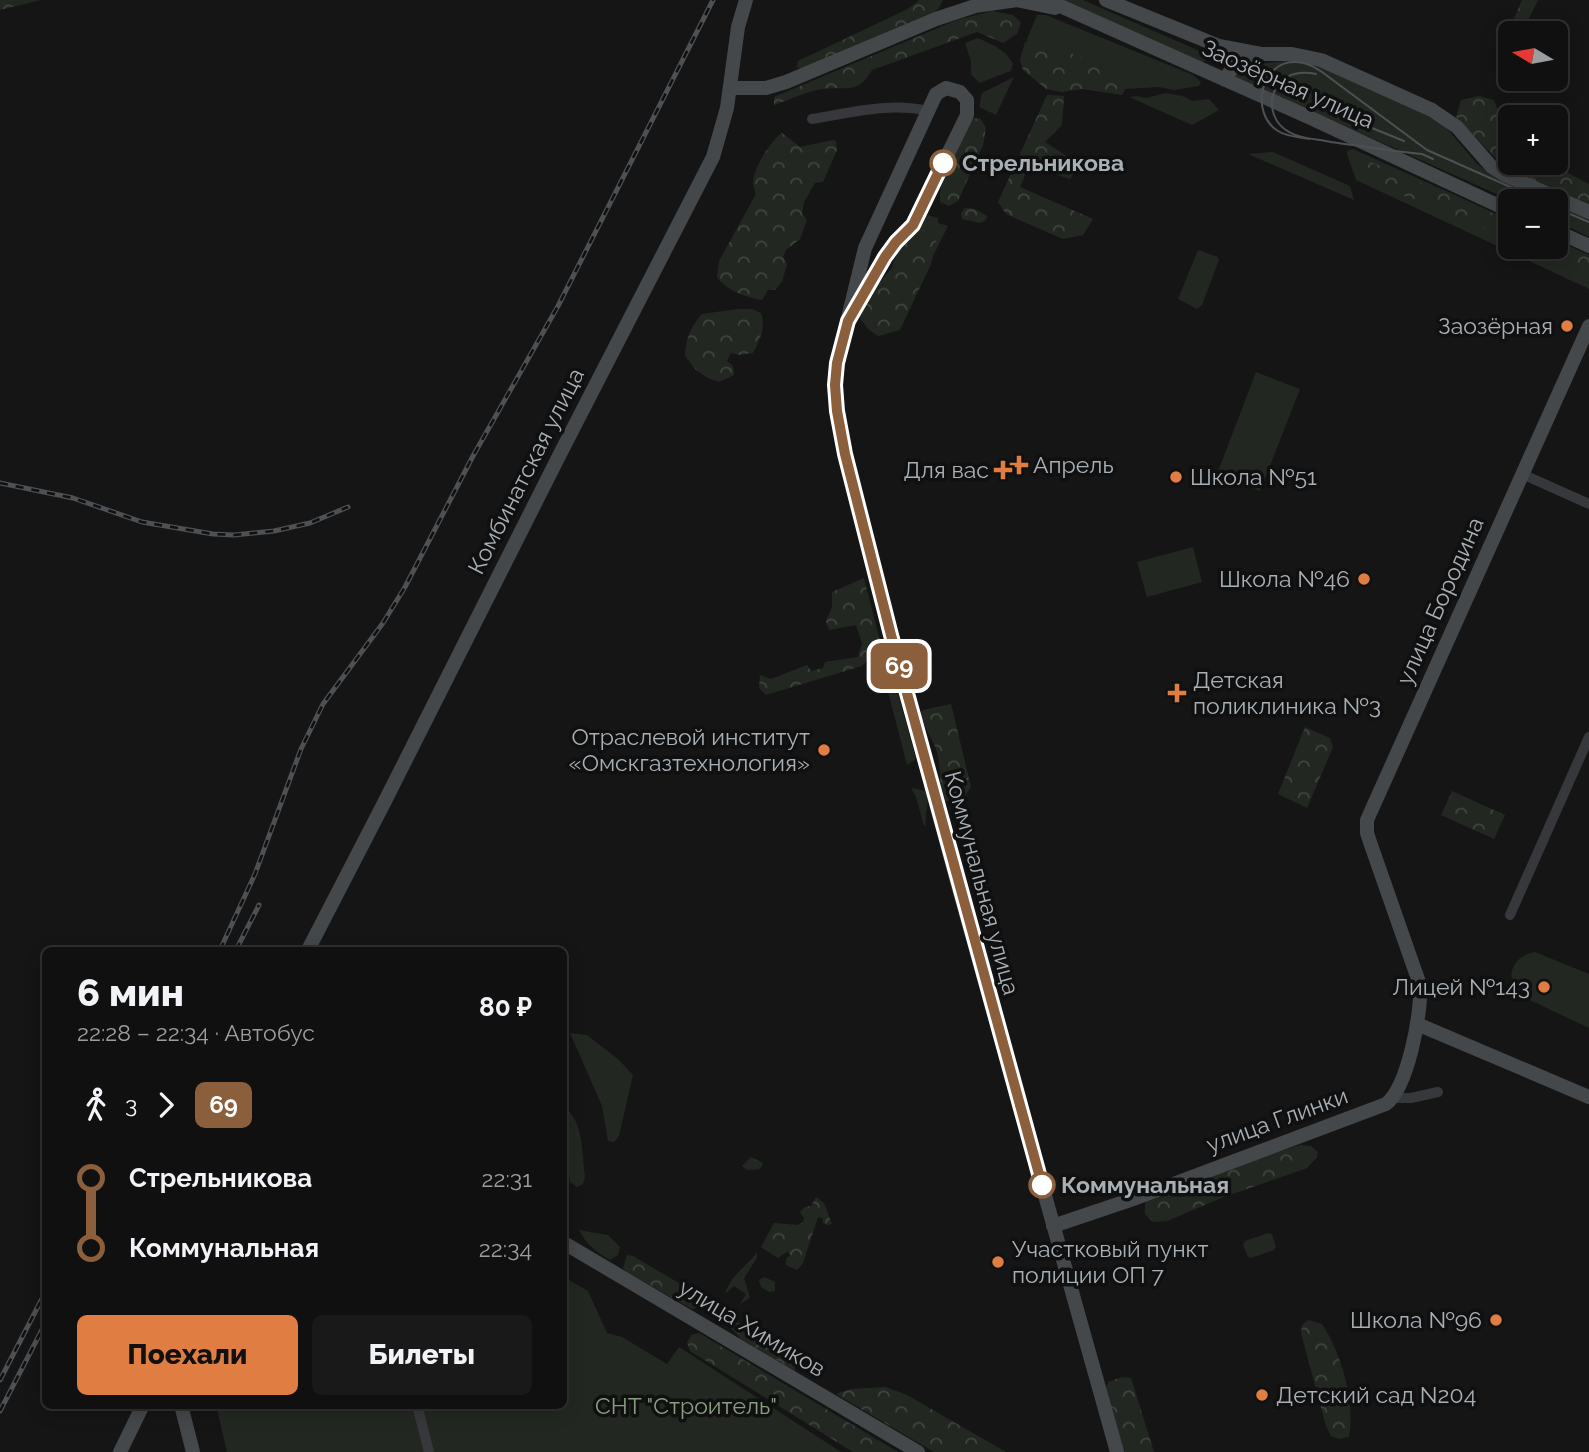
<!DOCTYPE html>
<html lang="ru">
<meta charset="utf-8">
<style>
body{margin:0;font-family:Raleway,sans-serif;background:#191919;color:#f1f3f6;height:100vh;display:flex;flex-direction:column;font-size:26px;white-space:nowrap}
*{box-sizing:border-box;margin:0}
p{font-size:23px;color:#9c9d9f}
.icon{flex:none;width:38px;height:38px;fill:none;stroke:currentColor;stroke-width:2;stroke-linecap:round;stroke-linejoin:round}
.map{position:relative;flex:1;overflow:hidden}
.side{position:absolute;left:42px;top:947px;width:525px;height:462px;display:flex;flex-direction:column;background:#101010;border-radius:10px;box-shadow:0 4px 18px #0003,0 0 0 2px #303030}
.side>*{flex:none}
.badge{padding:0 14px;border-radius:10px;font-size:24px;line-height:46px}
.needle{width:46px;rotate:280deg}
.buttons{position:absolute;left:1498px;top:21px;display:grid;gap:14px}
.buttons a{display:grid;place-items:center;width:70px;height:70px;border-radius:10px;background:#101010;box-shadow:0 4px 18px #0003,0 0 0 2px #303030;font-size:35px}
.map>.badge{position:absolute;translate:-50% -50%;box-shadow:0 0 0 4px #fff}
.legs{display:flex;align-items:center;gap:10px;height:77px;padding:0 35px;font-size:23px}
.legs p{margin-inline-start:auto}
.head{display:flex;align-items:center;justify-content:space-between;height:119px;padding:0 35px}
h1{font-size:38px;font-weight:800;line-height:52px}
.action{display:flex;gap:14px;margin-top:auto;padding:14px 35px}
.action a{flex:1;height:80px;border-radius:10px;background:#e07d42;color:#111;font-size:28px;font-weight:800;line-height:80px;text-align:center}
.action a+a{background:#191919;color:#f1f3f6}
ul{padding:0 35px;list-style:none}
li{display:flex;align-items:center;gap:24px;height:70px;font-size:26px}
li i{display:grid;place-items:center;width:10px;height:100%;margin:0 9px;background:currentColor}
li i::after{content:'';width:18px;height:18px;margin:-9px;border:5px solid;border-radius:50%;background:#101010}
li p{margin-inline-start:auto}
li:first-child i{background:linear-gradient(#0000 50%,currentColor 0)}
li:last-child i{background:linear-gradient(currentColor 50%,#0000 0)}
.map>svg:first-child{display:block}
.green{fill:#222821}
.forest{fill:url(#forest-crowns)}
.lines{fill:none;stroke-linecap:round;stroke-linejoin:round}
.street{stroke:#36383b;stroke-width:10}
.secondary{stroke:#44484b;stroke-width:14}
.tram{stroke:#4d5154;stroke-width:2}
.rail-casing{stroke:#4d5154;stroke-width:5}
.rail{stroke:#101011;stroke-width:2.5;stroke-dasharray:8;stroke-linecap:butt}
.line-1-casing{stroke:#fff;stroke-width:16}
.line-1{stroke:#8b5e3c;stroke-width:10}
.stop-1-dot{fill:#fff;stroke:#8b5e3c;stroke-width:3.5}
.poi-dot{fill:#e07d42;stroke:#101011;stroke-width:2.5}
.labels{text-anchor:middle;stroke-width:7;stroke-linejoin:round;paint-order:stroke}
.street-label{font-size:23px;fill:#a8b0b5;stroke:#101011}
.stop-label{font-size:23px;font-weight:bold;fill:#a8b0b5;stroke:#101011;text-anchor:start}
.poi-label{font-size:23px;fill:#a8b0b5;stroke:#101011;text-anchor:end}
.park-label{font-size:23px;fill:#879e80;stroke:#101011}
</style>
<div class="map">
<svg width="1589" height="1452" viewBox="0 0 1589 1452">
<defs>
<pattern id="forest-crowns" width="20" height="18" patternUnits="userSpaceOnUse" patternTransform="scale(1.75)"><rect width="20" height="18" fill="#222821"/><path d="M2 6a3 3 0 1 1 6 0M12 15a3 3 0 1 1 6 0" fill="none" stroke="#3f453f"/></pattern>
</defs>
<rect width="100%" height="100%" fill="#151516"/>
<path class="green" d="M1061 0H1083L1204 53 1207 56 1206 60 1201 63Z
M1037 15H1046L1193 75 1201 82 1199 86 1174 90 1159 87 1125 89 1027 52V39Z
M978 38 995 46 1006 54 1013 63 1011 71 979 83 971 74V61L965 43Z
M1297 60 1318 65 1424 113 1445 126 1477 164 1491 174 1552 201H1512L1234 76 1235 74 1266 63Z
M1014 77 996 115 979 107 982 93Z
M1166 93 1186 97 1192 101 1209 99 1219 110 1192 125 1129 97 1138 96 1146 98Z
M1353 149 1510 220V247H1556L1589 255V289L1356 180 1347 154V151Z
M1273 152 1350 186 1354 200 1248 154Z
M1556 203 1589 218V237L1556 221Z
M924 214 938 218V223L948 226 929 264 906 244Z
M1198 250 1218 257 1219 260 1202 305 1197 309 1178 299Z
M1256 372 1300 389 1260 491 1217 474Z
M1193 547 1202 582 1147 597 1137 562Z
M883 672H892L916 759 907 765Z
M911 788 927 791C930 804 924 814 926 825L924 826 916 797Z
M1535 952 1589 974V1028L1517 994C1505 974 1513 956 1535 952Z
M570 1033 587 1035 618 1059 633 1075 619 1136 614 1142 608 1141 602 1106Z
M564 1107C584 1121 582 1154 585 1177L583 1184 577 1187 570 1182 564 1139Z
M579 1230 608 1235 620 1247 618 1255 610 1260C596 1252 586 1244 579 1230Z
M1268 1233 1272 1234 1276 1247 1274 1250 1251 1258 1248 1257 1243 1245 1245 1241Z
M757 1252V1258L744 1278 750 1298 740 1304 746 1294 734 1286 725 1294C730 1276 746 1267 757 1252Z
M564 1277 588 1291 607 1333 622 1337 667 1364 679 1347 841 1452H227L216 1405H564Z
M764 1277 775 1282V1291L769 1292 761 1287 759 1280Z"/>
<path class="forest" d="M0 0H41L0 10Z
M919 0H943L938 9 932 14 802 69 797 67 798 61 908 9Z
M1522 0H1538L1522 33H1510V59L1501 62 1500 52Z
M992 11 1013 15 1021 22 1017 34 1003 43 977 32 872 70C858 95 846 86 823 89 807 91 789 100 774 105V97L957 20Z
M1025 42C1051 42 1110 66 1127 86L1122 95 1082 89 1062 92 1046 89 1023 70 1020 60Z
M1047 95 1064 96 1062 125 1045 142 1065 155 1077 169 1070 179 1040 169 1028 168 1020 187 1093 219 1083 235 1063 239 1006 214 998 202Z
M1479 96 1494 100 1504 127 1510 137V163H1549L1589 184V204L1505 168 1456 117 1461 100Z
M980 118 986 128 983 145 958 201 949 206 940 202C938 174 960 143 971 119Z
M782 133 800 147 833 140 836 141 837 150 823 182 815 183 804 202 802 213 807 220 800 239 786 250 783 257 787 264 782 282 775 290H768L762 300C745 297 727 291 717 277L719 261 756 194C755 193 753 185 753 183 753 169 771 140 782 133Z
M1350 153 1508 220 1510 222V242L1502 231 1484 229 1480 216C1472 216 1466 219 1458 217 1452 215 1449 211 1444 208 1421 200 1382 194 1368 173L1359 172V166L1349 159Z
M965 208C974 208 980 211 987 216L986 220 980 223 962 219 961 213Z
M918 230 930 231 937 237 931 264 900 330 878 336 868 329 860 318 865 299 892 268 898 250Z
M1556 240 1589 255V268L1540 247H1556Z
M738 309H752L761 313C766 328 760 339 753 353L740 355 731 353 727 361 733 366 734 375 719 382 708 378 696 370 685 356C686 338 690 328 702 314Z
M864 578 881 645 862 666 766 695 759 688 760 675 771 679 807 665 811 671 823 668 825 662 858 657 862 643 856 625 829 630 826 621 832 607V592Z
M951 704 971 787 964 797 945 802 942 800C939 782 942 761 934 744 929 734 924 725 919 714L923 710Z
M1305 727 1330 738 1333 747 1307 808 1278 794Z
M1452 791 1505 815 1494 839 1441 815Z
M1301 1145 1311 1146 1318 1152 1316 1158 1307 1168 1224 1197 1167 1221 1153 1222 1145 1214V1199L1273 1153Z
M751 1157 763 1163 760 1169 747 1170 742 1166Z
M816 1197 824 1203 832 1224 828 1225 823 1223V1218L818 1217 803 1263 797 1270 786 1265V1258L790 1256 788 1251 778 1258 761 1247 774 1223 798 1225 803 1222 804 1218 800 1212 805 1207 811 1206Z
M627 1255 633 1256 699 1295 702 1302 698 1308 692 1309 627 1272 623 1268Z
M1308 1320 1322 1324C1342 1355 1355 1400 1349 1437L1339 1439 1331 1436 1326 1426 1301 1333 1302 1325Z
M731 1322H738L796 1357 795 1371 741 1339 730 1327Z
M699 1333 898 1452H853L690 1351 687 1343 691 1335Z
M1122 1377 1131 1378 1154 1452H1123L1106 1389 1108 1382Z
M886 1387 907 1395 1006 1452H934L836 1394 851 1389Z"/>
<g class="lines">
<path class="street" d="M812 119C850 113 889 102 928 111
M1522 474 1589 504
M1510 915 1589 737
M1393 1098H1411L1438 1092
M417 1405 429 1452"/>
<path class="secondary" d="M1047 0 1313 119 1510 211
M1106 0 1219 46 1261 54H1292L1321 60 1432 110 1457 127 1491 166 1505 175 1589 212
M1225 80 1232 68 1259 55
M731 88H766L786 82 936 19 975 6 1017 0 1055 8
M1556 231 1589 246
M848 321 885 257 896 242 913 225 967 115V100L960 92 946 88 936 94 865 248 837 363 835 385 837 411 845 454 891 635 957 882 1117 1452
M308 950 384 803 560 454 713 157 727 108 738 27 746 0
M1417 1024 1589 1097
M1053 1226 1136 1198 1386 1104C1408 1087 1422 1012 1420 985L1371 845 1367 833V820L1589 326
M564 1243 918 1452
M181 1405 193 1452
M120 1452 143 1405"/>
<path class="tram" d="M1316 74C1269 64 1259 116 1289 132 1301 139 1317 139 1331 142 1361 146 1392 151 1422 154L1433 159
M1320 107 1404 141
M1310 139C1299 137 1287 137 1278 131 1249 113 1261 60 1296 62 1306 62 1314 67 1322 72L1427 150 1542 201
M1556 208 1589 222"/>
<g class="rail-casing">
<path id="rail" d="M0 483 73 498 142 522 213 534 234 535 274 531 310 523 348 507
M220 950 255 874 301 749 323 704 383 623 405 587 473 456 558 306 713 0
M236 950 259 905
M0 1380 46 1291
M0 1411 46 1322"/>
</g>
<use href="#rail" class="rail"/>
</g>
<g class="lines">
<g class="line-1-casing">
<path id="line-1" d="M943 163 913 225 896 242 885 257 848 321 837 363 835 385 837 411 845 454 891 635 1042 1185"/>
</g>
<use href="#line-1" class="line-1"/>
</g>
<g class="stop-1-dot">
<circle cx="943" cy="163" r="12"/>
<circle cx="1042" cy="1185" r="12"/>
</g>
<g class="poi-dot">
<circle cx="1567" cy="326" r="7"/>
<path d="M1015.5 454.5h7v7h7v7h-7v7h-7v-7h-7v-7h7z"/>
<path d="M999.5 459.5h7v7h7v7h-7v7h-7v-7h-7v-7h7z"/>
<circle cx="1176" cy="477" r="7"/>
<circle cx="1364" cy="579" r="7"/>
<path d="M1173.5 682.5h7v7h7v7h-7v7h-7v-7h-7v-7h7z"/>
<circle cx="824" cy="750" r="7"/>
<circle cx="1544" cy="987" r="7"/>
<circle cx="998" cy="1262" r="7"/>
<circle cx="1496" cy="1320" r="7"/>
<circle cx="1262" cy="1395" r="7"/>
</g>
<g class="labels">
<g class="street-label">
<text transform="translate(1288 84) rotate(24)" y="8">Заозёрная улица</text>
<text transform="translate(526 471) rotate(-63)" y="8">Комбинатская улица</text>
<text transform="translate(1440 601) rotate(-66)" y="8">улица Бородина</text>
<text transform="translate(982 883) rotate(75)" y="8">Коммунальная улица</text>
<text transform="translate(1277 1120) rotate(-20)" y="8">улица Глинки</text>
<text transform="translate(752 1328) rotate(31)" y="8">улица Химиков</text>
</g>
<g class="stop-label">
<text x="962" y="171">Стрельникова</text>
<text x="1061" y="1193">Коммунальная</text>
</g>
<g class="poi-label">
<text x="1553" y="334">Заозёрная</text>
<text x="1033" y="473" text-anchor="start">Апрель</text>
<text x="989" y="478">Для вас</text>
<text x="1190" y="485" text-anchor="start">Школа №51</text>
<text x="1350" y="587">Школа №46</text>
<text x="1193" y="688" text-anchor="start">Детская<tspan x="1193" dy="26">поликлиника №3</tspan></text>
<text x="810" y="745">Отраслевой институт<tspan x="810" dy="26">«Омскгазтехнология»</tspan></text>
<text x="1530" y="995">Лицей №143</text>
<text x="1012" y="1257" text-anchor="start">Участковый пункт<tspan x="1012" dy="26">полиции ОП 7</tspan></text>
<text x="1482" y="1328">Школа №96</text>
<text x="1276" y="1403" text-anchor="start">Детский сад N204</text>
</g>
<g class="park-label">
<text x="686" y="1414">СНТ "Строитель"</text>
</g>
</g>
</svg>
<div class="buttons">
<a><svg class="needle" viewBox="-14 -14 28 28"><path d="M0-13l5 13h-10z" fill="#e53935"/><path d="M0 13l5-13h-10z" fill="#9c9d9f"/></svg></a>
<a>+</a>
<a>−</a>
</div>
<b class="badge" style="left:899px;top:666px;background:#8b5e3c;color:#fff">69</b>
<section class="side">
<div class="head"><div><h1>6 мин</h1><p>22:28 – 22:34 · Автобус</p></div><b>80 ₽</b></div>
<div class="legs"><svg class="icon" aria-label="walk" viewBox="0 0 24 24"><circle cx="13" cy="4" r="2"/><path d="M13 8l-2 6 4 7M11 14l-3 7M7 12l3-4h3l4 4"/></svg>3<svg class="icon" aria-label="forward" viewBox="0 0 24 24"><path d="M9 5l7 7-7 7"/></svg><b class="badge" style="background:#8b5e3c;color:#fff">69</b></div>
<ul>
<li><i style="color:#8b5e3c"></i><b>Стрельникова</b><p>22:31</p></li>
<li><i style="color:#8b5e3c"></i><b>Коммунальная</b><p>22:34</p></li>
</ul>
<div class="action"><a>Поехали</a><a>Билеты</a></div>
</section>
</div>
